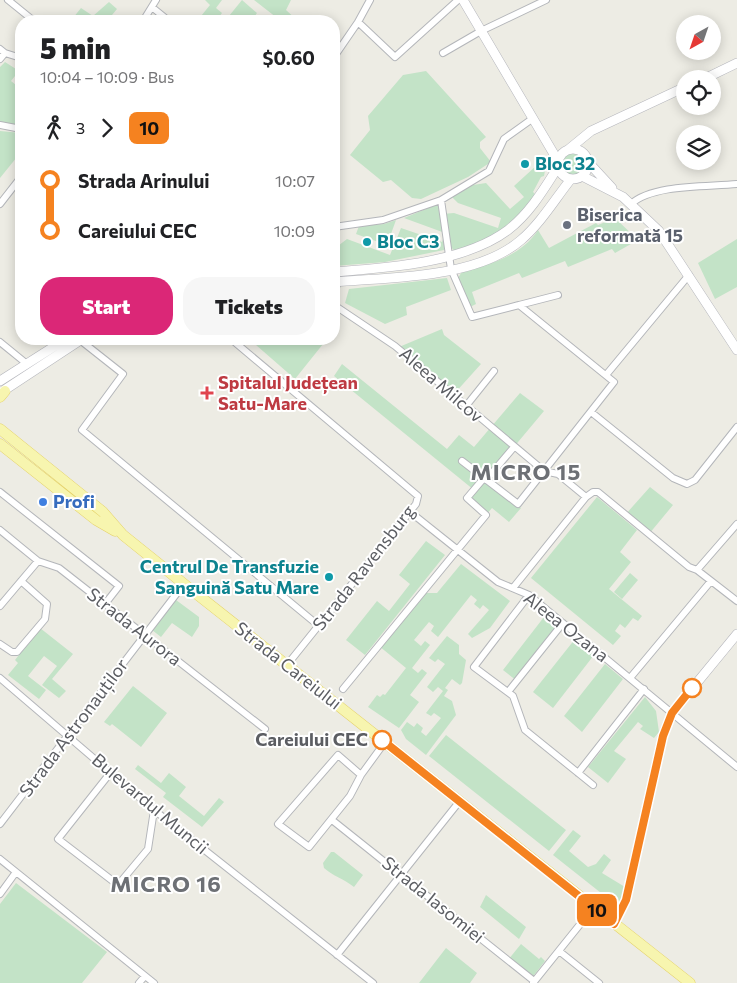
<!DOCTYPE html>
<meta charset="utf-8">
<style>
body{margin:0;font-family:Commissioner,sans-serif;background:#f6f6f6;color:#202124;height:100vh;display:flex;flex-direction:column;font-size:19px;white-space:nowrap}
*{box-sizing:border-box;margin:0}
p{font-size:16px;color:#757577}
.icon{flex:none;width:28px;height:28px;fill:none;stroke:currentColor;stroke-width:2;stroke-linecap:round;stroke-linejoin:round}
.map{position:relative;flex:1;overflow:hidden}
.side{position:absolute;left:15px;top:15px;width:325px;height:330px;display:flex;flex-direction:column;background:#fff;border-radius:20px;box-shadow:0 2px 12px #0003}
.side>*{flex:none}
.badge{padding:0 10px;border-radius:8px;font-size:18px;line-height:32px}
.needle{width:32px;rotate:220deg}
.fabs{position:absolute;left:676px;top:15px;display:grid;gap:10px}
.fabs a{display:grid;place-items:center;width:45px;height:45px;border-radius:50%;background:#fff;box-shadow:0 2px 12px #0003;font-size:25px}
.map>.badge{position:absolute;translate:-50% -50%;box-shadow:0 0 0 2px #fff}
.legs{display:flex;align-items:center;gap:8px;height:55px;padding:0 25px;font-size:16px}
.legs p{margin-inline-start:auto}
.headline{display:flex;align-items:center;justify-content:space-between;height:85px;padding:0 25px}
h1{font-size:28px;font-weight:800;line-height:38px}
.cta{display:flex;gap:10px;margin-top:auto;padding:10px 25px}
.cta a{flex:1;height:58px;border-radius:20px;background:#db2777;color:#fff;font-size:20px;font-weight:800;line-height:58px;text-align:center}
.cta a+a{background:#f6f6f6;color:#202124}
ul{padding:0 25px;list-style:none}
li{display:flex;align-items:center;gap:18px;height:50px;font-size:19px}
li i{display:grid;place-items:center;width:8px;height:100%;margin:0 6px;background:currentColor}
li i::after{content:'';width:12px;height:12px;margin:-6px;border:4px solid;border-radius:50%;background:#fff}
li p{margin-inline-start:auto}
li:first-child i{background:linear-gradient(#0000 50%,currentColor 0)}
li:last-child i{background:linear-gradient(currentColor 50%,#0000 0)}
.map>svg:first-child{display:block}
.green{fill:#c3e3c7}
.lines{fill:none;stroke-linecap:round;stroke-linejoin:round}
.street-casing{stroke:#b4b6ba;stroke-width:8}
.secondary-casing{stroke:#b6b7bd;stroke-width:10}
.primary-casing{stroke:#e4d066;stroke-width:11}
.street{stroke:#fff;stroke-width:6}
.secondary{stroke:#fff;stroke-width:9}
.primary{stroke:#f7f5af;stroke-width:10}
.line-1-casing{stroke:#fff;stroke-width:11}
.line-1{stroke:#f58220;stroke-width:8}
.culture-dot{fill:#0f9aa8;stroke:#fff;stroke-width:2}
.worship-dot{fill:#6b7280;stroke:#fff;stroke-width:2}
.health-dot{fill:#e0444e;stroke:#fff;stroke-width:2}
.shop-dot{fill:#3f7fe0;stroke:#fff;stroke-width:2}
.stop-1-dot{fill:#fff;stroke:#f58220;stroke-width:2.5}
.labels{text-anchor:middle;stroke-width:4;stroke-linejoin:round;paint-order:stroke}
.culture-label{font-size:18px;font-weight:bold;fill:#0d838f;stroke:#fff;text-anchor:start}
.worship-label{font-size:18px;font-weight:bold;fill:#5b616d;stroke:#fff;text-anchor:start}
.health-label{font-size:18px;font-weight:bold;fill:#be3a42;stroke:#fff;text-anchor:start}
.street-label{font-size:18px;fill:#5c5e63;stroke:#fff}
.shop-label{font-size:18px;font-weight:bold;fill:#366cbe;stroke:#fff;text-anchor:start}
.stop-label{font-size:18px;font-weight:bold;fill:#5c5e63;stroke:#fff;text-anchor:end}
.district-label{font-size:22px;font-weight:bold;letter-spacing:1px;fill:#6d7075;stroke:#fff}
</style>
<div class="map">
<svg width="737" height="983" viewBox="0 0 737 983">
<rect width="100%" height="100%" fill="#edece4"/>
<path class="green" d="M205 0H222L216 8 222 13 216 21H197L210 5Z
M242 0 257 13 252 20 253 21H235L229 16Z
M254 0H291L286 10 298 21H281Z
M109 2 117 9 107 21H78L73 18 81 8 93 16Z
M5 62 19 71 11 81 21 89V129L0 125V67Z
M426 71 486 137 480 142V148L491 162 468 177 421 199 412 198 391 180 383 182 350 155 370 130 368 116 403 75Z
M0 131 21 133V152L0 178Z
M562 164a11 11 0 1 1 22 0a11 11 0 1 1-22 0Z
M548 155 544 176 541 177 533 192 538 197 509 229 456 253 447 242 445 236 444 250 385 262 334 266V249L347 239 390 255 401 228 442 242 445 233 404 218 438 204 443 222 442 214 454 213 498 228 501 218 458 203 452 197 473 185 486 183 510 209 524 197 514 186Z
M615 218 638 240 615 253 612 249 568 267 565 261 522 278 519 273 472 292 476 304 468 308 458 278 463 270C491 265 522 255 538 230L549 248 596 223 598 225Z
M396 220 387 245 356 234 359 226 384 224Z
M737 239V287L715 299 698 263Z
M447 278 451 290 406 307 407 315 385 324 345 303 349 289Z
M442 329 444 335 481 364 454 394 399 347Z
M249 339H327L295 379Z
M342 364 447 449 459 435 474 447 520 393 544 411 487 479 521 508 509 522 492 508 486 515 467 498 474 490 334 376Z
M650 487 673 505 649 534 625 515Z
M597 497 637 530 620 552 631 562 609 589 642 616 638 621 633 618 625 628 620 624 615 631 621 636 613 645 531 578Z
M426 541 445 555 365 655 346 640 377 601 389 611 410 584 399 575Z
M461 564 510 601 490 628 472 638 468 634 489 610 483 605 480 609 474 604 477 600 471 595 438 637 431 631 434 626 429 622 414 640 421 646 425 641 430 645 412 668 418 673 422 669 427 673 410 695 419 702 399 728 368 707 377 695 380 697 383 694 385 695 406 668 379 646 423 593H437Z
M630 573 638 580 622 599 614 592Z
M176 600 199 617V626L192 637 172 623 161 637 152 630Z
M544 617 559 629 517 681 503 670Z
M40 628 73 654 52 679 66 691 59 698 42 685 57 666 44 656 28 676 46 690 39 699 8 675 18 663 15 660Z
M447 636 459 645V654L466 660 462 683 460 685 452 679 445 688 448 690 444 696 452 701 456 715 426 755 406 739 401 730 407 722 414 727 417 723 423 728 421 732 426 736 441 718 434 713 431 716 426 713 443 691 438 687 433 692 427 687 445 664 438 659 435 662 429 658Z
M575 639 594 655 553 708 533 692Z
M605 664 623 679 582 732 564 716Z
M133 686 167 713 141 747 112 724 110 726 104 722Z
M645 697 656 711 659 732 654 738 640 729 643 726 638 722 614 751 626 759 608 783 588 767Z
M446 735 566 830 549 851 429 756Z
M138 765 161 783 169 773 186 787 179 796 204 816 219 798 224 802 202 827 163 797 166 793 135 769Z
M573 830 581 836 569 851 588 867 596 864 604 854 611 860 602 873 625 887 620 908 553 855Z
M331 852H334L363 875 354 887C344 879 333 876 324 868L323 863Z
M16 883 107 952 82 983H0V904Z
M486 895 526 927 519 939 480 907Z
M521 944 539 959 541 957 545 961 531 979 508 960Z
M446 948 477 973 470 983H419Z"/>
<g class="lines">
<g class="street-casing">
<path id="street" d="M8 0 34 21
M153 8 169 21
M143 21 156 0
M358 22 395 57 458 0
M0 49 5 53 21 58
M443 53 481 31 546 0
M334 57 358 22 370 0
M0 59 5 53
M0 125 21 129
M441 200 451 269 472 317 519 305 614 382 518 504 462 461
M0 204 21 177
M631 204C653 184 707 187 737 184
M334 227 383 220 441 200 489 171 504 139 532 119
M334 293 338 282
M334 305 395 346 544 471 558 474 586 497 593 492H598L689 567 697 570 737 601
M519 305 558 295
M231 339 418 496 416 504 287 665
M80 340 123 374 82 430 319 626
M0 342 27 364
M606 375 689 275
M466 406 494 371
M591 412 673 478 687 484 695 480 737 427
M486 480 514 447
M0 492 119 586 105 604
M409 511 498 582 529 595 737 767
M0 530 38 561 59 568 265 729
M697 570 737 524
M513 588 586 497
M529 595 474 667 513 696 525 730 593 785
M0 606 38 561
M0 644 12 652H17L45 619 47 604 21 581
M0 678 154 810 373 983
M630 678 711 581
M343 689 486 515 467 498 484 478
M508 692 563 623
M111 772 58 839 118 885 148 849 154 810
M578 773 644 689
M361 775 338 755 278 824 309 847 350 796 361 775 385 742
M332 820 534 981
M0 824 184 584
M0 859 154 983
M0 894 16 872
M559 951 599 983
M337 955 459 802
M139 983 145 976
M533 983 594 907"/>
</g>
<g class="secondary-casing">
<path id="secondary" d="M463 0 558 161
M704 79 737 63
M569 149 591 131 685 87
M558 164a15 15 0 1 1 30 0a15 15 0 1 1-30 0Z
M588 162 612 188
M582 176 623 197 659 231 737 350
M334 272C387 268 464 263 508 230 530 213 544 189 558 167
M334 282C390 277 476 279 521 240 541 223 555 199 571 179
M0 381 66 339
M0 393 82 339
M614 924 626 900 663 735 672 713 737 634"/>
</g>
<g class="primary-casing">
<path id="primary" d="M0 397 5 391
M0 429 103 512 123 535 184 584 690 983
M0 444 96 520 115 531"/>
</g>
<use href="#street" class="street"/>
<use href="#secondary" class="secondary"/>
<use href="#primary" class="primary"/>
</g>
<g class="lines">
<g class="line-1-casing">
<path id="line-1" d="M382 740 614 924 626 900 663 736 672 713 692 688"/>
</g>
<use href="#line-1" class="line-1"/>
</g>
<g class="culture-dot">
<circle cx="525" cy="164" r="5"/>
<circle cx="367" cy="242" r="5"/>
<circle cx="329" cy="577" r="5"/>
</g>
<circle class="worship-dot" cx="567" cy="225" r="5"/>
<path class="health-dot" d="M204.5 385.5h5v5h5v5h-5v5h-5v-5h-5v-5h5z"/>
<circle class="shop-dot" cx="43" cy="502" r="5"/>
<g class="stop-1-dot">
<circle cx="692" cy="688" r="9"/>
<circle cx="382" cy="740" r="9"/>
</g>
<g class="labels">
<g class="culture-label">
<text x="535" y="170">Bloc 32</text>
<text x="377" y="248">Bloc C3</text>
<text x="319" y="573" text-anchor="end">Centrul De Transfuzie<tspan x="319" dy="21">Sanguină Satu Mare</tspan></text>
</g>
<g class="worship-label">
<text x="577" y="221">Biserica<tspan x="577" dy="21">reformată 15</tspan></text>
</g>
<g class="health-label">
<text x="218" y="389">Spitalul Județean<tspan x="218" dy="21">Satu-Mare</tspan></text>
</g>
<g class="street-label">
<text transform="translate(441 385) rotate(41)" y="6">Aleea Milcov</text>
<text transform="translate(364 568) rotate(-52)" y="6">Strada Ravensburg</text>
<text transform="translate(134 627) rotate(38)" y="6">Strada Aurora</text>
<text transform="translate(566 627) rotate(38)" y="6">Aleea Ozana</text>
<text transform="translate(288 666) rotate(38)" y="6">Strada Careiului</text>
<text transform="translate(74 728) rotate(-53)" y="6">Strada Astronauților</text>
<text transform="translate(150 804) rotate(40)" y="6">Bulevardul Muncii</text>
<text transform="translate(433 900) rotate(39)" y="6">Strada Iasomiei</text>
</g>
<g class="shop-label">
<text x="53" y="508">Profi</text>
</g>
<g class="stop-label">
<text x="368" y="746">Careiului CEC</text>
</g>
<g class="district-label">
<text x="526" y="480">MICRO 15</text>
<text x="166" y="892">MICRO 16</text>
</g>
</g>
</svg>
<div class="fabs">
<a><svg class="needle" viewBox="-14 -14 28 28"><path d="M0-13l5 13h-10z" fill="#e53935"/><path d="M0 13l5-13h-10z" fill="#757577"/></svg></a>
<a><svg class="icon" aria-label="locate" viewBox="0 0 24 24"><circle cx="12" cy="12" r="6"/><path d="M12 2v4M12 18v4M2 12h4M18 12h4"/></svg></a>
<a><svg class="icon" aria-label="layers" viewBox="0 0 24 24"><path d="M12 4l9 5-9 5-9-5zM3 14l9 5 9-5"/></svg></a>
</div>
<b class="badge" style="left:597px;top:910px;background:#f58220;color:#111">10</b>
<section class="side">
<div class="headline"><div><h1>5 min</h1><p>10:04 – 10:09 · Bus</p></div><b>$0.60</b></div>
<div class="legs"><svg class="icon" aria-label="walk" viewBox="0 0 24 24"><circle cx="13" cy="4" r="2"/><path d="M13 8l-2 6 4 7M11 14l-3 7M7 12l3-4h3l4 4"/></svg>3<svg class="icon" aria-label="forward" viewBox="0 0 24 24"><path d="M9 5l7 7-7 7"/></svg><b class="badge" style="background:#f58220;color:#111">10</b></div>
<ul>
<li><i style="color:#f58220"></i><b>Strada Arinului</b><p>10:07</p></li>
<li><i style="color:#f58220"></i><b>Careiului CEC</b><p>10:09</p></li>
</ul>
<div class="cta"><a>Start</a><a>Tickets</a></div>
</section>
</div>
